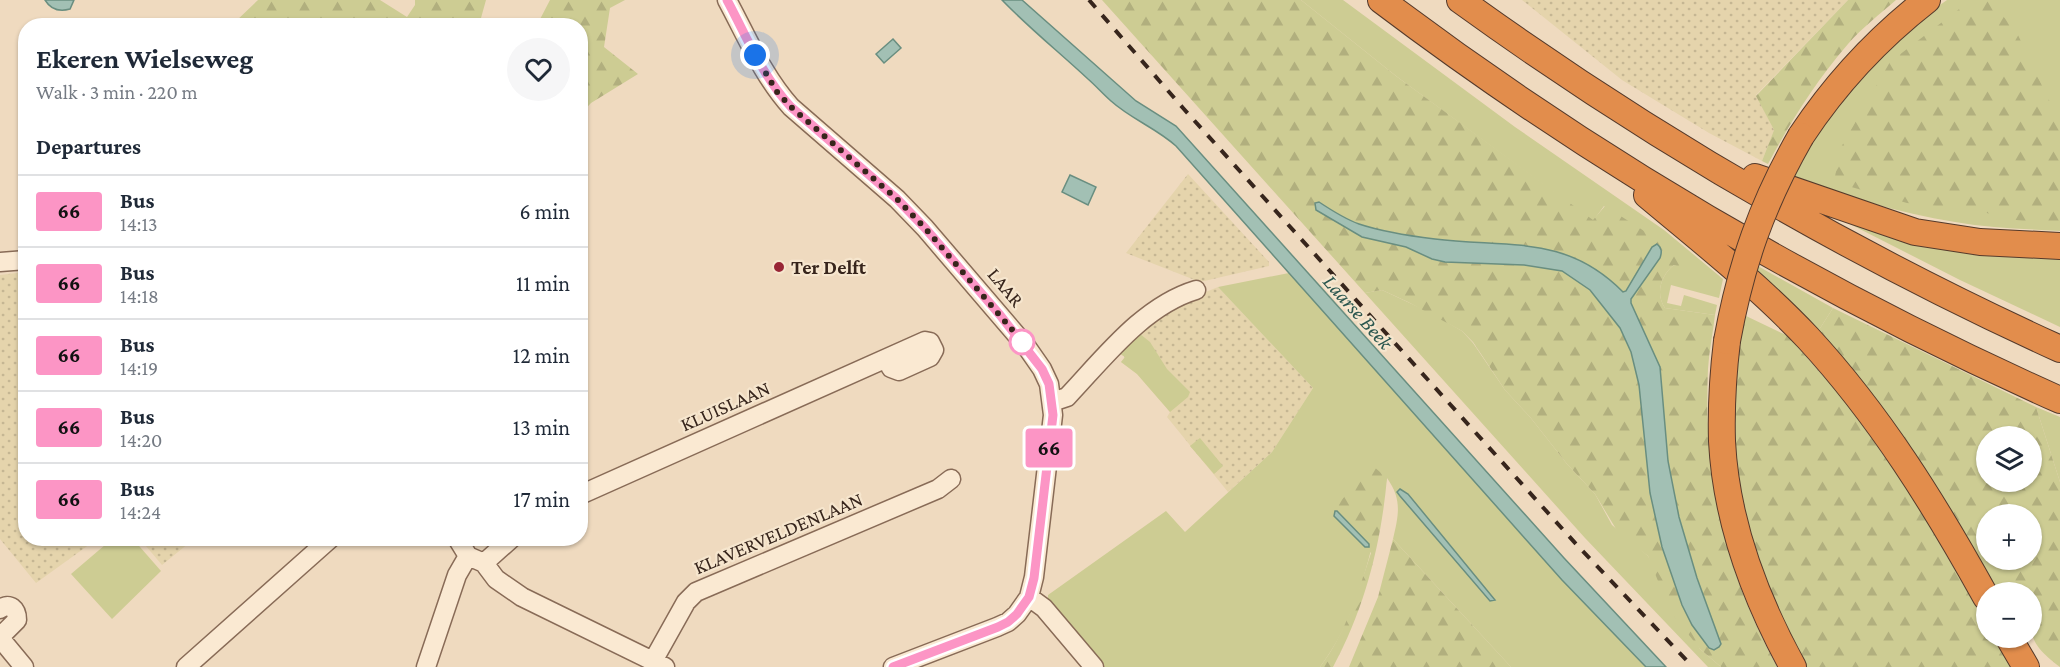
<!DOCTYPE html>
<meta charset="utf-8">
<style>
body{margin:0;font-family:"Crimson Pro",serif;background:#f6f6f7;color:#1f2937;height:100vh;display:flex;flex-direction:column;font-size:22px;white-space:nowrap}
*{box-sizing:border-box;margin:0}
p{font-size:20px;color:#747a83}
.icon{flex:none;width:33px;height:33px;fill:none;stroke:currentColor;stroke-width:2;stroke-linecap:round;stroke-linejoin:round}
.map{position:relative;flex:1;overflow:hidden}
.details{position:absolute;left:18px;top:18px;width:570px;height:528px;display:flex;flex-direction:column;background:#fff;border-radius:24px;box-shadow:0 2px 4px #0004}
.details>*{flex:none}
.badge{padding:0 12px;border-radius:4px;font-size:21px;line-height:39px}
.fabs{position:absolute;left:1976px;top:426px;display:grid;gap:12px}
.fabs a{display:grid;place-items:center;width:66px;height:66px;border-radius:50%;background:#fff;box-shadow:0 2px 4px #0004;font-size:30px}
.you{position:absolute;width:30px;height:30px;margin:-15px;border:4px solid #fff;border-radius:50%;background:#1a73e8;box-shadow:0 0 0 9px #1a73e833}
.map>.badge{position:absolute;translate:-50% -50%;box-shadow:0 0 0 3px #fff}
h2{padding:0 18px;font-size:22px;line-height:54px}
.round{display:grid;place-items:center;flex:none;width:63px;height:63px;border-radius:32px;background:#f6f6f7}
.head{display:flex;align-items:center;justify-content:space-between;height:102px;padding:0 18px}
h1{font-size:28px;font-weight:700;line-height:45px}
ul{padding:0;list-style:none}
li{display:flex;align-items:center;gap:18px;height:72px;padding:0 18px;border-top:2px solid #e0e1e3}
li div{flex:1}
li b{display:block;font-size:22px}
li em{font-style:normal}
li .badge{min-width:66px;font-weight:700;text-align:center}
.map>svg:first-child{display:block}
.farmland{fill:url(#farmland-dots)}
.green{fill:#cdcc93}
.forest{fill:url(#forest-firs);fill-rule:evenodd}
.water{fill:#a2c0b4;stroke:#698e80;stroke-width:1.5}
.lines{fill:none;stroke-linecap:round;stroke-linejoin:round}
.minor-casing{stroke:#886b57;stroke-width:21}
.highway-casing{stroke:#553a2b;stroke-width:28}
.minor{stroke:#fae9d2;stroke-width:18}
.highway{stroke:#e28d4c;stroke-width:26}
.rail{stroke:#37251c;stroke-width:4;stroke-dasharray:10 10;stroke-linecap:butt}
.highway-bridge-casing{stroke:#553a2b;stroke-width:28;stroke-linecap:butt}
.highway-bridge{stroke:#e28d4c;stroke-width:26}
.line-casing{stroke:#fff;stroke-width:14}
.line{stroke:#fc95c5;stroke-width:9}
.walk{stroke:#37251c;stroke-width:6;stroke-dasharray:0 10.8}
.poi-dot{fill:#982535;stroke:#f6e6ce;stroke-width:2}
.stop-dot{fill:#fff;stroke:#fc95c5;stroke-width:3}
.labels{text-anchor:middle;stroke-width:4.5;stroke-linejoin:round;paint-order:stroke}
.poi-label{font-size:20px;font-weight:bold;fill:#37251c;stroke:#f6e6ce;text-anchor:start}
.street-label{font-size:20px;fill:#37251c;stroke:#f6e6ce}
.water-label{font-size:21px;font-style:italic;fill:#2b574f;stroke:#f6e6ce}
</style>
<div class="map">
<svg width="2060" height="667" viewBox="0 0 2060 667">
<defs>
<pattern id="farmland-dots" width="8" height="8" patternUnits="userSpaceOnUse" patternTransform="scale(1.5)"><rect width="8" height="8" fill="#e5d4ac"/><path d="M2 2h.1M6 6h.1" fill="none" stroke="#c5b693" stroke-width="1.8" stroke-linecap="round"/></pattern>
<pattern id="forest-firs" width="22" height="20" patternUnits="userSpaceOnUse" patternTransform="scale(1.5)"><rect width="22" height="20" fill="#cdcc93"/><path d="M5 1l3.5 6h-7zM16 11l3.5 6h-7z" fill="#b1af7e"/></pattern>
</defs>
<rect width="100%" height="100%" fill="#efdabf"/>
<path class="farmland" d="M1522 0H1848L1756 95 1774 130 1762 161 1709 133 1622 80Z
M1188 174 1269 262V266L1200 282 1126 253Z
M25 272 26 538 97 539 36 583 0 539V275Z
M1218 287 1313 388 1272 452 1228 492 1167 417 1170 412 1137 374 1121 362 1125 357 1116 351 1157 312Z
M140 539H194L162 565Z"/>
<path class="green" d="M1301 0H1343L1515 127 1664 230 1723 279 1719 298 1671 285 1667 303 1681 306 1684 295 1717 305 1715 315 1665 308C1655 294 1661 275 1674 265L1682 266 1604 206 1593 221 1396 76Z
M1947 0H2060V231C2025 229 1989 228 1955 222 1898 213 1844 196 1791 175L1836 99 1889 41Z
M1846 222 2060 256V327L1960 280Z
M1756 265 1833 308 1817 333 1754 273Z
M1289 273 1562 580 1646 667H1511L1393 539C1399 514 1402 499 1387 478 1373 543 1361 613 1320 667H1101L1048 603V595L1166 511 1185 532 1272 452 1313 388 1218 287Z
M1382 290 1429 312 1462 331 1473 343 1505 390 1530 417 1567 464 1595 494 1612 525 1648 556 1700 649 1721 667H1708L1585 538 1365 293Z
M1140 334 1150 342 1167 369 1190 392 1188 397 1170 412 1137 374 1121 362 1125 357 1116 351Z
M2036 407 2060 417V482Z
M1200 438 1223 466 1214 474 1190 446Z
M112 539H133L161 571 112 619 71 574Z"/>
<path class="forest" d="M258 0H380L407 17 415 5V0H486L481 18 463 25H236L235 22Z
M550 0H625L610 8 604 47 638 74 591 103 581 114 580 26 537 25Z
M1102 0H1301L1396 76 1593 220 1605 206 1702 268 1699 274 1674 265C1661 275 1655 294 1665 308L1715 315C1713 333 1709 351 1708 369 1703 480 1725 570 1777 667H1721L1700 649 1670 611 1648 556 1619 534 1595 494 1567 464 1530 417 1505 390 1473 342 1462 331 1408 302 1382 290 1365 293Z
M1848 0H1896C1880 14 1862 28 1848 44 1816 81 1791 121 1768 164L1762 161 1774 130 1756 96Z
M1971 0H1990L2017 33 2060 123V221L2041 224 2010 219 1975 210 1907 203 1834 182 1840 149 1890 62Z
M1833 308 2036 407 2060 482V667C2025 640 2031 634 2031 592H1999L1961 532 1817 333ZM1986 436H2031V482H1986ZM1986 514H2031V560H1986Z
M1744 315 1788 336 1846 402 1913 497 1986 624V638H1994L2012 667H1806L1781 621 1745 522 1735 465 1732 390Z
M1373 466 1387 478C1381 544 1365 608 1333 667H1320C1346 633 1358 592 1371 553L1333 509Z
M1393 539 1511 667H1349L1378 597Z"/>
<path class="water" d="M45 0H74L70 9C59 12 51 10 45 0Z
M1002 0H1022L1136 101 1176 126 1564 558 1666 667H1646L1562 580 1176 146C1156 128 1131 119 1111 101 1103 94 1096 86 1088 79 1059 52 1029 28 1002 0Z
M893 39 901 48 884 63 876 54Z
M1070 175 1096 187 1088 205 1062 192Z
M1319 202C1331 210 1345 219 1359 224 1383 232 1410 236 1435 239 1508 248 1566 234 1623 292L1626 291 1652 247 1657 244C1662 248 1662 252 1660 258L1631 299V303L1660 367 1668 461 1679 517 1697 578 1721 644 1719 647 1714 650 1709 648 1692 625 1682 605 1662 547 1650 493 1639 385 1631 352 1620 328 1590 290 1562 271 1524 265 1445 262 1432 259 1406 247 1362 237 1316 210 1315 203Z
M1400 489 1408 494 1495 600 1490 601 1400 496 1397 492Z
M1335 511H1337L1369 544V547H1365L1334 516Z"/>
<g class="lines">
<g class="minor-casing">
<path id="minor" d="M727 0C747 37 763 76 791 107L897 199 925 228 1026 346 1042 369 1049 384 1053 415 1034 577 1029 597 1017 614 1008 622 997 627 893 667
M0 262 26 260
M1052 402 1067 397C1104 358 1143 306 1196 290
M580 495 925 341 930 342 934 350 930 357 899 371 891 368 887 359
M457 538 468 556 484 563 496 579 522 597 665 667
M484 563 512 538
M1029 597 1044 608 1094 667
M0 609C10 602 17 609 17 620L0 637
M0 638 24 667
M653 661 686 602 696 592 938 489 951 479
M186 667 331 538
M426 667 457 575 468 556"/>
</g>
<g class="highway-casing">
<path id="highway" d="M1381 0C1590 158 1820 293 2060 400
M1460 0C1648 136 1849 253 2060 349
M1801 136C1836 83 1877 39 1927 0
M1755 177 1915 232 1980 242 2060 246
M1647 195C1702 241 1759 286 1808 338 1880 416 1935 505 1986 597
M1727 341C1723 374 1721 407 1722 441 1726 521 1755 598 1793 667
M2009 638 2026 667"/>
</g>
<use href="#minor" class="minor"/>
<use href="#highway" class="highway"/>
<path class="rail" d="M1089 0 1183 108 1576 544 1693 667"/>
<g class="highway-bridge-casing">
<path id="highway-bridge" d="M1727 341C1741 264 1762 204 1801 136"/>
</g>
<use href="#highway-bridge" class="highway-bridge"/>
</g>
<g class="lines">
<g class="line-casing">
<path id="line" d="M727 0C747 37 762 76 791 107L897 199 925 228 1000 315 1042 369 1049 384 1053 415 1034 578 1029 597 1017 614 1008 622 998 627 893 667"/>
</g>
<use href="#line" class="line"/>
<path class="walk" d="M755 55 777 92 791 107 897 199 925 228 1026 346 1022 342"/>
</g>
<circle class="poi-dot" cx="779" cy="267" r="6"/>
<circle class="stop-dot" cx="1022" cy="342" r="12"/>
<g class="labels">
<g class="poi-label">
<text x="791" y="274">Ter Delft</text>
</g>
<g class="street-label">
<text transform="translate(1006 287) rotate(50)" y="7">LAAR</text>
<text transform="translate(725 406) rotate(-24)" y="7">KLUISLAAN</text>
<text transform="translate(778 533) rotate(-23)" y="7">KLAVERVELDENLAAN</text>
</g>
<g class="water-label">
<text transform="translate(1358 312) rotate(48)" y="7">Laarse Beek</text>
</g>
</g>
</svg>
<div class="fabs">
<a><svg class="icon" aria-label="layers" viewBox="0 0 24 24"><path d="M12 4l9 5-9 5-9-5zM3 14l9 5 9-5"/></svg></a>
<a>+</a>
<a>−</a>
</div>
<div class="you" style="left:755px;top:55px"></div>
<b class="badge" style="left:1049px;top:448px;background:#fc95c5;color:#111">66</b>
<section class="details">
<div class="head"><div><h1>Ekeren Wielseweg</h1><p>Walk · 3 min · 220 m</p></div><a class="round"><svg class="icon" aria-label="heart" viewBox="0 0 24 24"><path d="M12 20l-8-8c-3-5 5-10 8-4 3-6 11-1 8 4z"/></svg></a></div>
<h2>Departures</h2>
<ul>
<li><span class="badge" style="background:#fc95c5;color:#111">66</span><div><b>Bus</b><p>14:13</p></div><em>6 min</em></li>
<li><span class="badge" style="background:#fc95c5;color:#111">66</span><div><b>Bus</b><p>14:18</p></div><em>11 min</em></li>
<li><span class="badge" style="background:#fc95c5;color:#111">66</span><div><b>Bus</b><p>14:19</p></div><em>12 min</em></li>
<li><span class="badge" style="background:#fc95c5;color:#111">66</span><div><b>Bus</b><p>14:20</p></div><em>13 min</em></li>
<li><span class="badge" style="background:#fc95c5;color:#111">66</span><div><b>Bus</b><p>14:24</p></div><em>17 min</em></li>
</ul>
</section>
</div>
